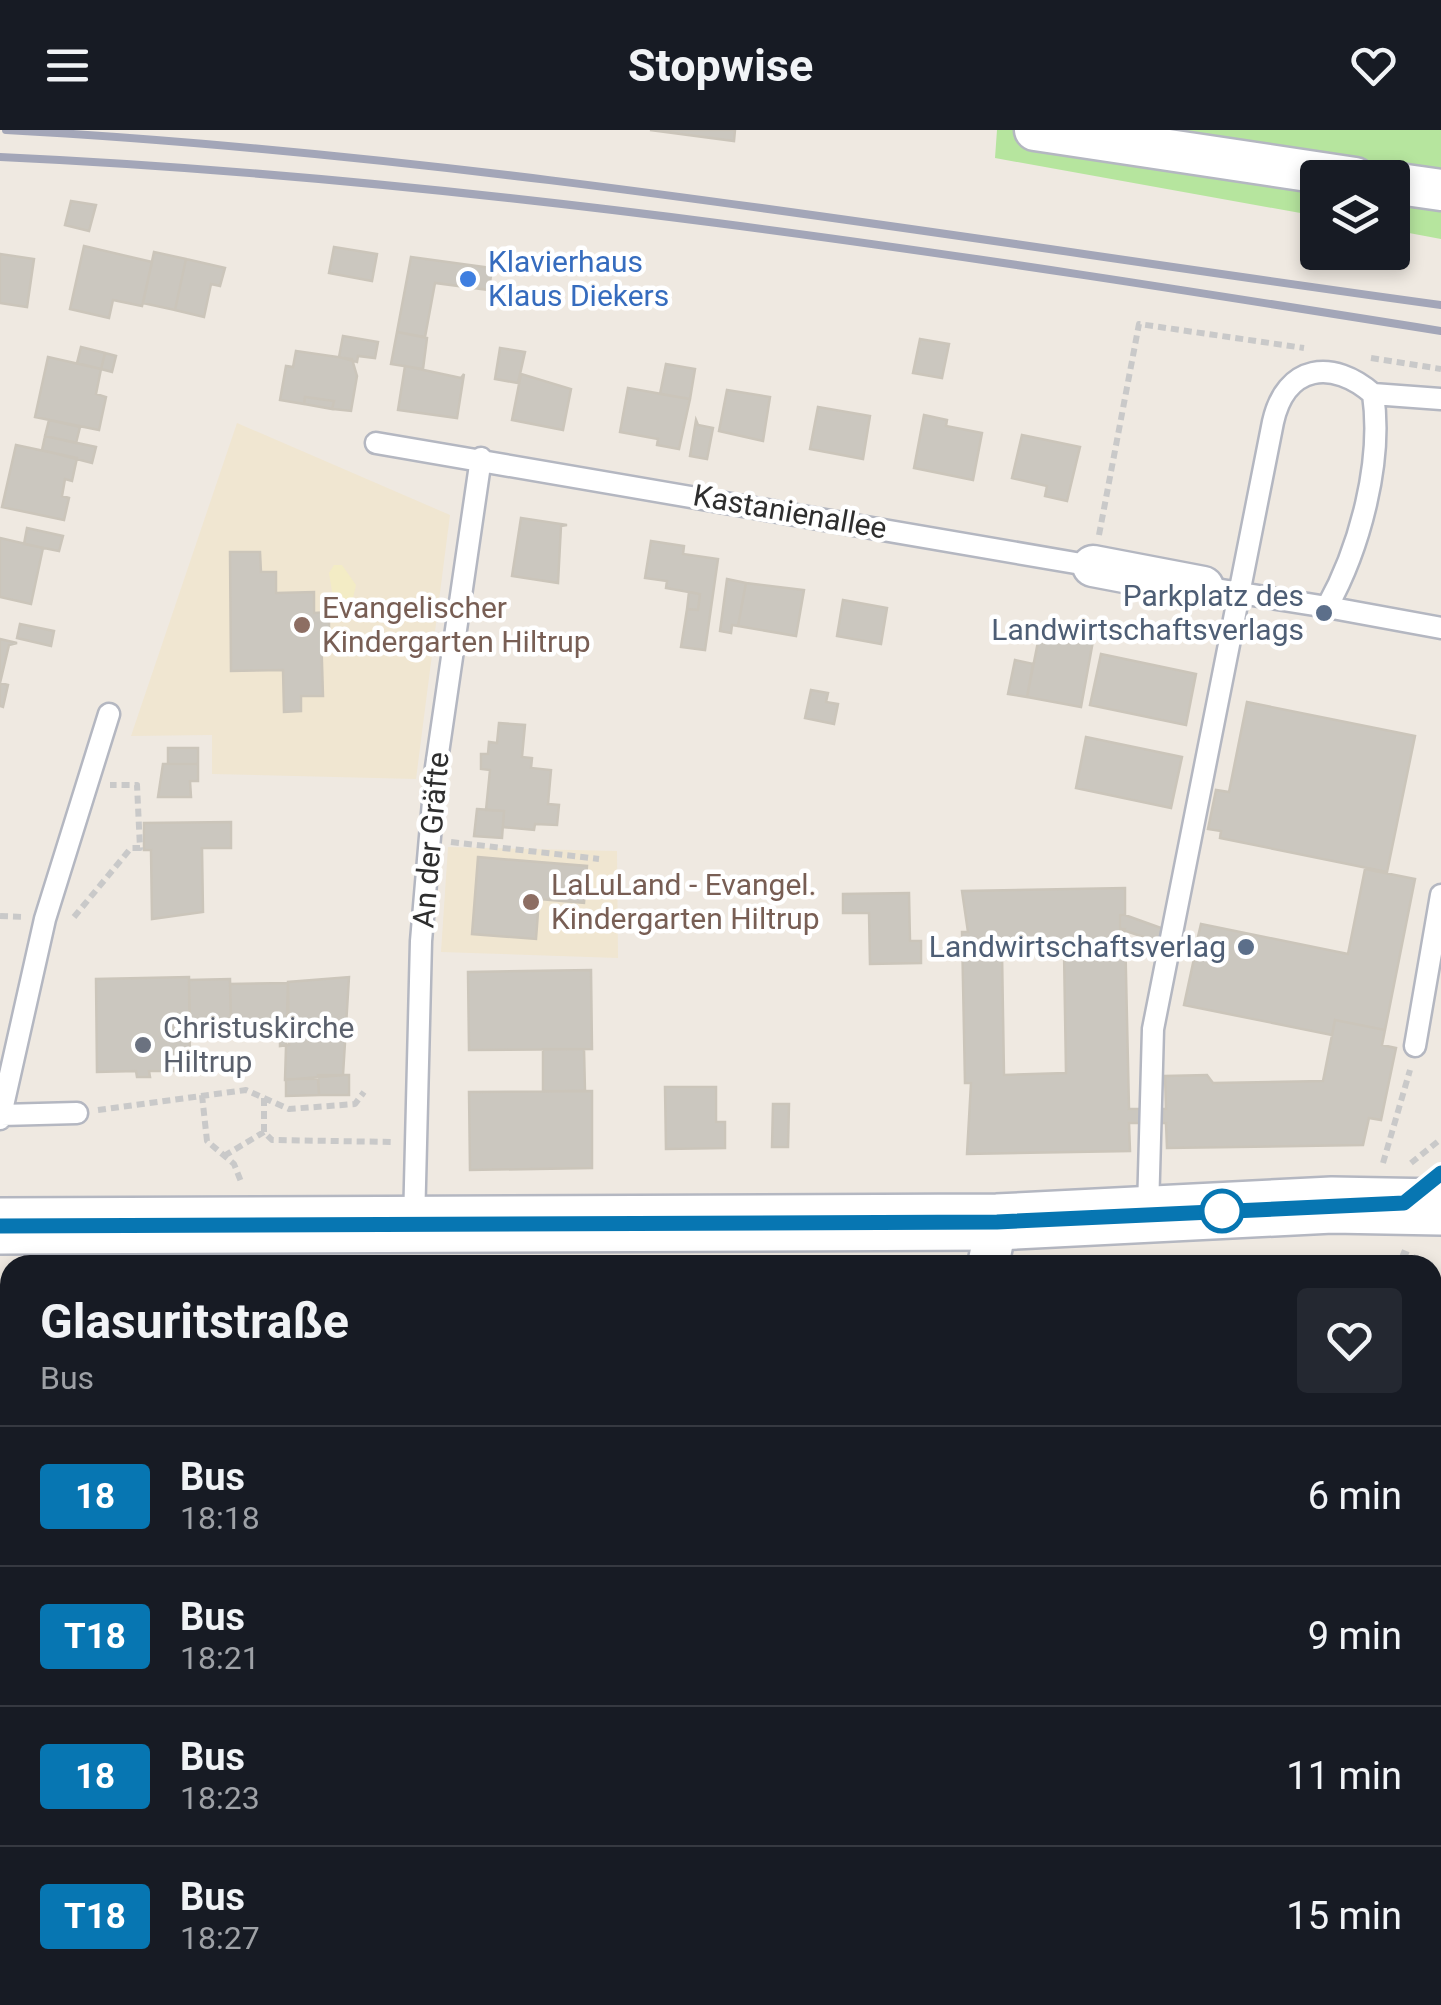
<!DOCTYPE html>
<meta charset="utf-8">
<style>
body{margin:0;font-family:Roboto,sans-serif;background:#242831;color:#f1f3f6;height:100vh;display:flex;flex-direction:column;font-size:38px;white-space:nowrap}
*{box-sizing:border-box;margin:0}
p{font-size:32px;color:#9ea1a6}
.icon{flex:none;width:55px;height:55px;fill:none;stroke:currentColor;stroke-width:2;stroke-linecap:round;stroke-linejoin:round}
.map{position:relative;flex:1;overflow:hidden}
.details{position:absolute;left:0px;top:1125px;width:1442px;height:750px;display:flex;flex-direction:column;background:#171b24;border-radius:30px 30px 0 0;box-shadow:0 5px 15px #0003}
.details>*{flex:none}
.badge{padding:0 20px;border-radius:8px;font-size:35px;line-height:65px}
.tools{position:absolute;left:1300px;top:30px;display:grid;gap:20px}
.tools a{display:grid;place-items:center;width:110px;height:110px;border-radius:10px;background:#171b24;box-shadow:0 5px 15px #0003;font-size:50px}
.map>.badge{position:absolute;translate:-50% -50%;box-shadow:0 0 0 5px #fff}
.round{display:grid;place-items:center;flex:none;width:105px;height:105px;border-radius:10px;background:#242831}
.summary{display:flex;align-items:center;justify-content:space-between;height:170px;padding:0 40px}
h1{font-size:48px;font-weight:700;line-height:75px}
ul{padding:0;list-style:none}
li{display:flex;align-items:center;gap:30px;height:140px;padding:0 40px;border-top:2px solid #363941}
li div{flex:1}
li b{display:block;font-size:38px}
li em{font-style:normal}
li .badge{min-width:110px;font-weight:700;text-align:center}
header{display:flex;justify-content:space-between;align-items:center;height:130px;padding:0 40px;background:#171b24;font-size:45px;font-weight:700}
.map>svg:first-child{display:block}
.education{fill:#f0e6d1}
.green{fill:#b6e59e}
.sand{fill:#f3ecc5}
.building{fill:#cbc7bf;stroke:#cbc5ba;stroke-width:2.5;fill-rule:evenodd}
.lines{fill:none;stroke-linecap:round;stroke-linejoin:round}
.lane-casing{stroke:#b4b7c1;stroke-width:25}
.street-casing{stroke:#b4b7c1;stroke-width:45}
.secondary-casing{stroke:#b4b7c1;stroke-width:60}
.path{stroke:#c9c9c9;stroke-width:6;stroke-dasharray:8 5;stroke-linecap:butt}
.lane{stroke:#fff;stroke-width:20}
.street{stroke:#fff;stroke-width:40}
.secondary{stroke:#fff;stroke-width:55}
.rail{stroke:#a3a6b8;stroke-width:8}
.line-casing{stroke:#fff;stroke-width:22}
.line{stroke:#0776b2;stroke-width:15}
.shop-dot{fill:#3f7fe0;stroke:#fff;stroke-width:4}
.service-dot{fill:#5c6f8a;stroke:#fff;stroke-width:4}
.education-dot{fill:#8d6e63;stroke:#fff;stroke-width:4}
.worship-dot{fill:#6b7280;stroke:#fff;stroke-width:4}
.stop-dot{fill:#fff;stroke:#0776b2;stroke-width:5}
.labels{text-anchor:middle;stroke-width:9;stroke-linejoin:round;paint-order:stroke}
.shop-label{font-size:30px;fill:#366cbe;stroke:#fff;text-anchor:start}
.street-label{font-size:30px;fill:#2e2e2e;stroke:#fff}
.service-label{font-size:30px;fill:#4e5e75;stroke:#fff;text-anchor:end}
.education-label{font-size:30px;fill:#785e54;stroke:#fff;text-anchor:start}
.worship-label{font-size:30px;fill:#5b616d;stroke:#fff;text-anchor:start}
</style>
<header><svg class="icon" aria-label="menu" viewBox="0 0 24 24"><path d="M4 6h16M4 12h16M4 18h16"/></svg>Stopwise<svg class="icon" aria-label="heart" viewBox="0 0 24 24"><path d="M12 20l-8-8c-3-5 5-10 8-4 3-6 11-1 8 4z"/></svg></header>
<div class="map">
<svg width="1441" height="1875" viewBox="0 0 1441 1875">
<rect width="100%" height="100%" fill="#efe9e1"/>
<path class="education" d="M237 293 450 385 416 649 212 644V605L131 606Z
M448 717 617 721 618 828 441 822Z"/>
<path class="green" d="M997 0H1441V109L1393 100 1392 48H1318L1317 86 995 28Z"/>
<path class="sand" d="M334 435H342L356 455 349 485H336L329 443Z"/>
<path class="building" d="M650 0H735L734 11Z
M71 71 96 75 89 101 65 95Z
M84 116 152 132 142 176 113 170 109 188 70 179Z
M334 117 377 124 372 151 329 143Z
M154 122 186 129 175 180 143 173Z
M0 124 34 129 27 177 0 173Z
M411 127 492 138 489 160 435 153 425 207 397 202Z
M186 129 225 138 220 156 211 154 204 187 175 180Z
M397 202 427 208 423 239 391 234Z
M343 206 378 212 375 228 358 226 357 232 339 227Z
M920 209 949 214 942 248 913 243Z
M81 217 105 223 101 239 77 233Z
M500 218 525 222 518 253 495 249Z
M296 221 352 229 357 246 351 281 332 279 334 271 305 267 304 274 280 270 286 236 293 237Z
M105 223 116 226 112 242 101 239Z
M48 227 101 239 96 264 106 267 99 300 35 287Z
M666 234 695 239 690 269 660 264Z
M405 236 461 248 464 244 457 288 398 280Z
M521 244 571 259 563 300 512 290Z
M628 258 690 269 679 319 657 315 658 309 620 302Z
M727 260 770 267 763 311 719 301Z
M305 267 334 271 332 279 304 274Z
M818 277 870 286 863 329 810 319Z
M924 285 947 290 946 296 982 303 973 350 914 338Z
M49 290 80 297 76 313 45 306Z
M696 290 698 295 713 298 707 329 690 326Z
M1022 305 1080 317 1067 371 1045 366 1047 356 1012 348Z
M45 306 96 317 92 333 42 320Z
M16 315 77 328 72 351 65 349 62 366 69 368 64 390 2 377Z
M521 388 567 395 561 396 558 453 512 446Z
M27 398 63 406 59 421 24 414Z
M0 408 43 418 31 474 0 467Z
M651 411 684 416 683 424 718 429 705 520 681 517 687 479 698 480 700 464 666 458 667 451 645 448Z
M230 422H260L261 442H276V463L314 462V483L329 482V500H321L323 566H301V581L284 582 283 540 231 541Z
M727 449 746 453 738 496 732 495 731 503 720 501Z
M746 453 804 460 796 506 738 496Z
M689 462 700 464 698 480 687 479Z
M843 470 887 478 881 514 837 506Z
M20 494 54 501 51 516 17 508Z
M1040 502 1093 511 1081 577 1027 567Z
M0 509 17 513 9 515 0 553 8 555 3 577 0 576Z
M1101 524 1196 544 1186 595 1090 575Z
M1015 530 1033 534 1027 567 1008 564Z
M811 560 828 563 826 572 838 574 834 594 805 588Z
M1247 572 1415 606 1387 742 1220 708 1221 701 1208 699 1216 660 1229 662Z
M499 593 525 595 522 627 532 628 531 638 551 640 548 674 559 675 557 695 535 694 534 700 503 697 504 681 486 680 490 640 481 639V624H488L489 612 497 613Z
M1086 607 1182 627 1171 678 1076 658Z
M168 618H198V634H168Z
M163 634H198V651H190L191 667H158Z
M477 679 504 681 502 708 474 706Z
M231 692V718H202L203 782 152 789 151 720H144V693Z
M478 727 587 736 584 773 539 769 536 809 472 804Z
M1365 739 1415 749 1385 900 1335 890 1332 905 1184 875 1195 824 1120 799V785H1125L1197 811 1201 794 1348 824Z
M1125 758V785H1120V799H1125L1129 979H1166L1165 946 1207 945 1213 953 1323 951 1335 890 1385 900 1382 915 1396 918 1381 990 1369 988 1363 1015 1167 1018 1166 993H1129L1130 1021 967 1024 971 953H965L962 802H968L962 761ZM1064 821 1066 943 1004 945 1002 822Z
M909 763 910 811H921V833L870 834 869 783H843V764Z
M591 840 592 919 469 920 468 842Z
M189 847 190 941H149L150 947H137L136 941 97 942 96 849Z
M349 847 343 945 285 950 288 852Z
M230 849 231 889 190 890 189 850Z
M288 853 289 915 280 916V894L231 895 230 854Z
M543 919H584L585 961H543Z
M318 945H349V965H319Z
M286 949H318L319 965 286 966Z
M665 957H716V992H725V1018L666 1019Z
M592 961V1038L470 1040 469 962Z
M773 974H789L788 1017H772Z
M0 1321H10V1414H0Z
M1432 1342 1441 1344 1435 1373H1432Z
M0 1414H10V1442L0 1443Z
M10 1442V1459H0V1443Z
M0 1459H10V1565H0Z
M0 1653H10V1708H0Z
M0 1708H10V1768L0 1769Z
M0 1807H10V1858L0 1859Z
M10 1858 13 1875H0V1859Z
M97 1865H125V1875H97Z
M750 1865 748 1873 730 1868 728 1875 697 1867Z
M1158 1865H1253L1276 1871 1278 1865H1315L1312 1875H1155Z
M1315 1865H1365L1362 1875H1312Z"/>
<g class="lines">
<g class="lane-casing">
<path id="lane" d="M1373 264 1441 269
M376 313 1093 436
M1327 477 1441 498
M1415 916 1441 765
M1 985 77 983
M0 989 45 789 109 584
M1148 1080 1153 899 1273 292C1286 234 1333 229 1373 264 1383 331 1360 418 1327 477L1203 457
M414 1094 421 811 436 637 481 328
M1432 1537 1441 1540"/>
</g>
<g class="street-casing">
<path id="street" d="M1035 0 1355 48
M1392 53 1441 60
M1093 436 1203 457
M988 1135 997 1092
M0 1612H10
M798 1875 801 1865"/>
</g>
<g class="secondary-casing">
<path id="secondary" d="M0 1096 997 1092 1332 1075 1441 1077
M1432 1854 1441 1817"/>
</g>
<path class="path" d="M1371 228 1441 239
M1099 405 1139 194 1304 218
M451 712 599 729
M0 786 24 787
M74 787 131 718H140L137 655H110
M202 965 207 1011 234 1034 242 1054
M264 968V1002L272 1010 395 1012
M98 980 246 960 289 979 355 974 364 962
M224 1026 264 1002
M1383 1033 1410 940
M1411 1033 1441 1009
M1401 1122 1432 1135
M1432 1724 1441 1688"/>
<use href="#lane" class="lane"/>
<use href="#street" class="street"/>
<use href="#secondary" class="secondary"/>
<path class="rail" d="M6 0C487 26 964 110 1441 175
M0 27C483 49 964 125 1441 201"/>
</g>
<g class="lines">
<g class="line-casing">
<path id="line" d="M0 1096 997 1092 1404 1073 1441 1043"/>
</g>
<use href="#line" class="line"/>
</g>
<circle class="shop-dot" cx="468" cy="149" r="10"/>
<g class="service-dot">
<circle cx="1324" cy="483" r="10"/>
<circle cx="1246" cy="817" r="10"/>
</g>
<g class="education-dot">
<circle cx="302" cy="495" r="10"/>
<circle cx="531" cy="772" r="10"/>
</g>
<circle class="worship-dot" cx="143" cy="915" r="10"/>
<circle class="stop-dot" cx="1222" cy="1081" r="20"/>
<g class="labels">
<g class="shop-label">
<text x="488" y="142">Klavierhaus<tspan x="488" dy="34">Klaus Diekers</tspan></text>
</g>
<g class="street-label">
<text transform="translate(790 382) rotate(10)" y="10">Kastanienallee</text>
<text transform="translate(431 710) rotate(-85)" y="10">An der Gräfte</text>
</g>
<g class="service-label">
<text x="1304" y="476">Parkplatz des<tspan x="1304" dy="34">Landwirtschaftsverlags</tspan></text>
<text x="1226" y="827">Landwirtschaftsverlag</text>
</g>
<g class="education-label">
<text x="322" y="488">Evangelischer<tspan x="322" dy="34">Kindergarten Hiltrup</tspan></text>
<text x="551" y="765">LaLuLand - Evangel.<tspan x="551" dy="34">Kindergarten Hiltrup</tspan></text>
</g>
<g class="worship-label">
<text x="163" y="908">Christuskirche<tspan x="163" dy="34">Hiltrup</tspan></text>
</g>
</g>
</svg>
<div class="tools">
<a><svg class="icon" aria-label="layers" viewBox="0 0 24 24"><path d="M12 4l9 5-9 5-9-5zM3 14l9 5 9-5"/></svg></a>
</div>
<section class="details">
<div class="summary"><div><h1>Glasuritstraße</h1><p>Bus</p></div><a class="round"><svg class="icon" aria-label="heart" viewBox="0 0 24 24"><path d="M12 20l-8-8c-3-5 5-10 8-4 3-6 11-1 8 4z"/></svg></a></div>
<ul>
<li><span class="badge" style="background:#0776b2;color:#fff">18</span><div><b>Bus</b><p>18:18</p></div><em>6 min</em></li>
<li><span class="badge" style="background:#0776b2;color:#fff">T18</span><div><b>Bus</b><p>18:21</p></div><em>9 min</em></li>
<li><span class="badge" style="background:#0776b2;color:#fff">18</span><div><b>Bus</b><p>18:23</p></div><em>11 min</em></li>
<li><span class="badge" style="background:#0776b2;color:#fff">T18</span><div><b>Bus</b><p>18:27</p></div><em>15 min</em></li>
</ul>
</section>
</div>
